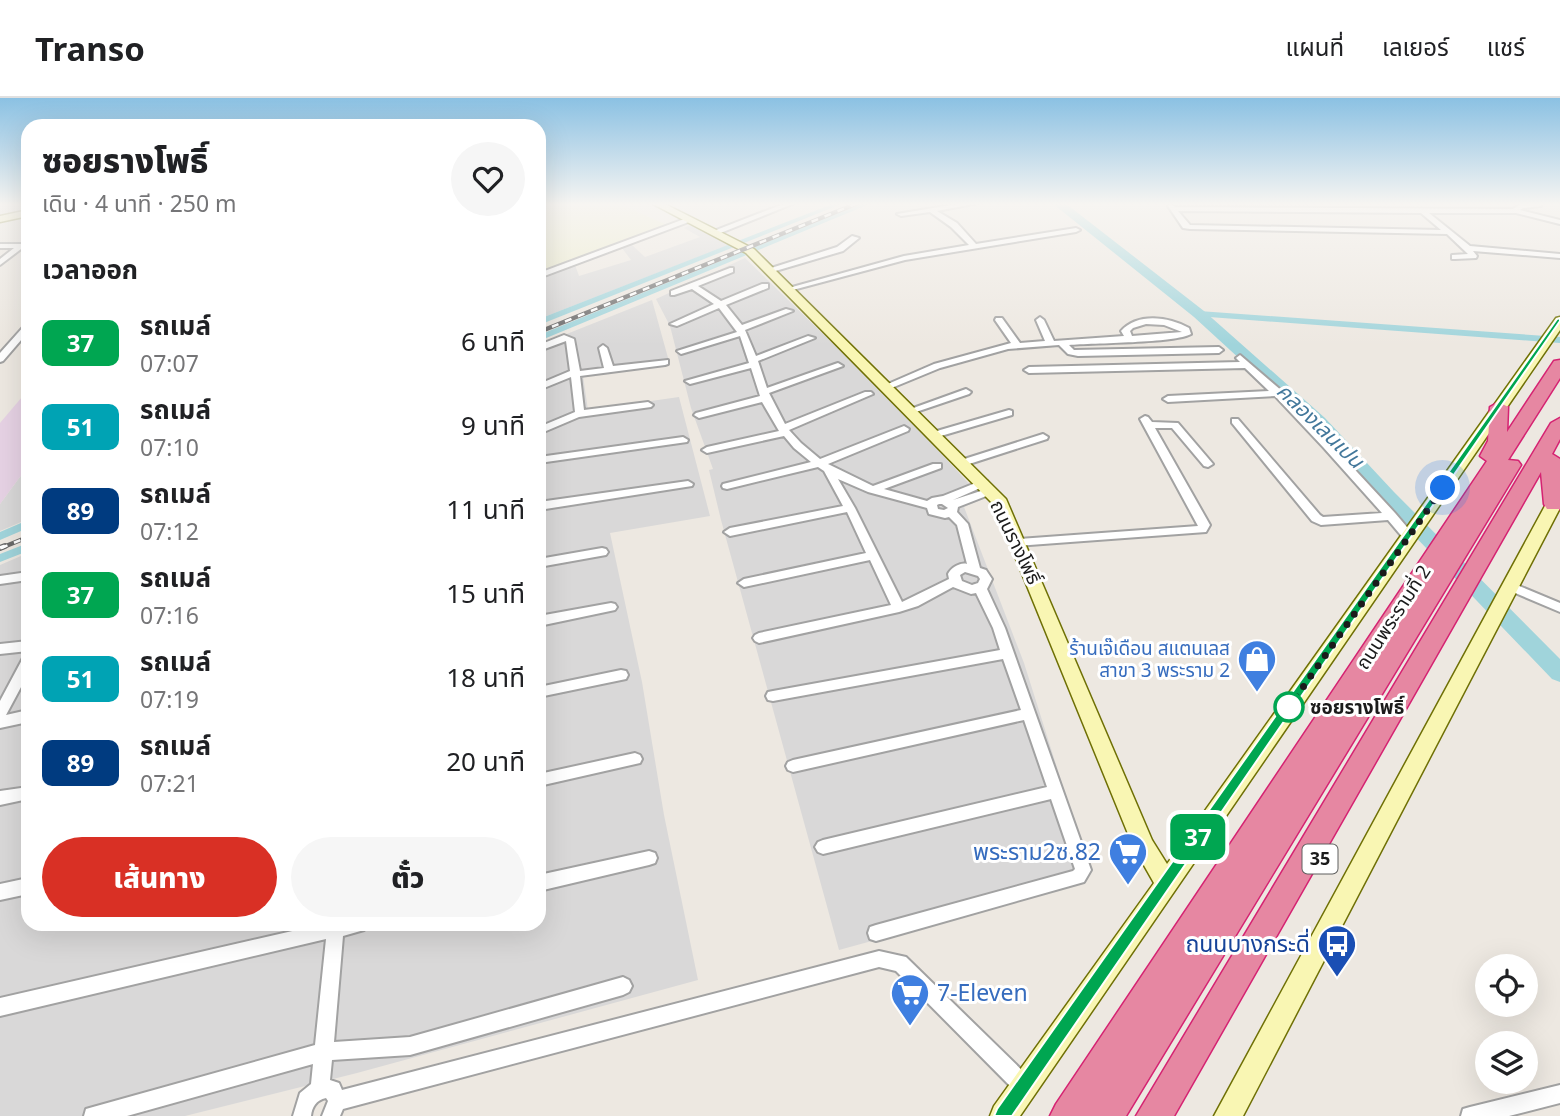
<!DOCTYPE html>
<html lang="th">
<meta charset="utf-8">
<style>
body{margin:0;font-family:"Noto Sans","Noto Sans Thai",sans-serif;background:#f6f6f6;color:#202124;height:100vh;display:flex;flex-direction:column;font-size:26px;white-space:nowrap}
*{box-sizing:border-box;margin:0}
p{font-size:23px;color:#757577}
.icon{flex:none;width:38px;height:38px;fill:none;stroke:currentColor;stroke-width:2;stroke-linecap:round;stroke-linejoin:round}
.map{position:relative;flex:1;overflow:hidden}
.drawer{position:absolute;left:21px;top:21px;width:525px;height:812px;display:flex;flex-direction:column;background:#fff;border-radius:21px;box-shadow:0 7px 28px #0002}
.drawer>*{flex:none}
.badge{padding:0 14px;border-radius:10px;font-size:24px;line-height:46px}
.buttons{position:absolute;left:1475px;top:856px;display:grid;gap:14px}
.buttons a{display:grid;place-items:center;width:63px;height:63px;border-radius:50%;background:#fff;box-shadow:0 7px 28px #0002;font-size:35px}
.you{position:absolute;width:35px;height:35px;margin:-18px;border:5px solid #fff;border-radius:50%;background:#1a73e8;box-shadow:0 0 0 10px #1a73e833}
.map>.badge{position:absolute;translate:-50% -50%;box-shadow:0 0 0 4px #fff}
h2{padding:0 21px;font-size:26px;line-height:63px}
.round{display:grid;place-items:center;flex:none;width:74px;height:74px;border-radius:37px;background:#f6f6f6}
.headline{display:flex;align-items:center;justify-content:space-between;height:119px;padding:0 21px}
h1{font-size:33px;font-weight:800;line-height:52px}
.primary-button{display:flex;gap:14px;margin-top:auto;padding:14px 21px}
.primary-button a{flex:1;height:80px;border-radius:42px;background:#d93025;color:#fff;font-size:28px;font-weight:800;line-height:80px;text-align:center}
.primary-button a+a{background:#f6f6f6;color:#202124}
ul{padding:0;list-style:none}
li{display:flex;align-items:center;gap:21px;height:84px;padding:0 21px}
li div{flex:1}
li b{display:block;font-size:26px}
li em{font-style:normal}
li .badge{min-width:77px;font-weight:700;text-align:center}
header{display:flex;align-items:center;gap:42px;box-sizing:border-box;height:98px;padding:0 35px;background:#fff;border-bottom:2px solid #e0e0e0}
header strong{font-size:33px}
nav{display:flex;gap:38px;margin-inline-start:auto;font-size:24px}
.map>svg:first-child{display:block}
.residential{fill:#d9d8d8}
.industrial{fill:#e6d2e4}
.farmland{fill:#ececcb}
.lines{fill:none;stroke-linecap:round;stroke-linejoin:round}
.canal{fill:#a0d4db;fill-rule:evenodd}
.river{fill:#a0d4db;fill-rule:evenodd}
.street-casing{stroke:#a2a2a2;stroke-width:4}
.secondary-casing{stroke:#6f7005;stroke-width:3}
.highway-casing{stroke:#d52372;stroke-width:3}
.street{fill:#fff;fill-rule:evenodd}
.secondary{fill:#f9f6b3;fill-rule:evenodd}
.highway{fill:#e687a2;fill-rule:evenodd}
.rail-far1-casing{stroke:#696969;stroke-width:4.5}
.rail-casing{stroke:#696969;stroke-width:6}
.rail-far1{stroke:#fff;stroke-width:2.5;stroke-dasharray:7;stroke-linecap:butt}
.rail{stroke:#fff;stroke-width:3.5;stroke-dasharray:11;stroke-linecap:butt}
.line{fill:#00a651;stroke:#fff;stroke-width:2}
.walk{stroke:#1b1b1b;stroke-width:7;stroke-dasharray:0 12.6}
.stop-dot{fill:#fff;stroke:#00a651;stroke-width:3.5}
.labels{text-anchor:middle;stroke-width:6;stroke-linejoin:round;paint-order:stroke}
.shield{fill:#fff;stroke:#5f5f5f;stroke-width:2}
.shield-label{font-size:18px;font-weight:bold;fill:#1b1b1b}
.street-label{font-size:19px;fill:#1b1b1b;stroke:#fff}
.shop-label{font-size:19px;fill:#366cbe;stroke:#fff;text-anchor:end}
.stop-label{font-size:19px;font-weight:bold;fill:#1b1b1b;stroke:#fff;text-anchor:start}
.water-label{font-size:21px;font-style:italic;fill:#43789b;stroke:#fff}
.near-shop-label{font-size:23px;fill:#366cbe;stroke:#fff;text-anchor:end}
.near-transit-label{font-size:23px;fill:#164399;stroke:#fff;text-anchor:end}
</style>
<header>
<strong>Transo</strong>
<nav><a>แผนที่</a><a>เลเยอร์</a><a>แชร์</a></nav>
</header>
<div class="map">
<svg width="1560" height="1018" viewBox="0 0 1560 1018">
<rect width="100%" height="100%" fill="#ede8e1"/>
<path class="residential" d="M690 127 729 147 539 221V166L548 172 570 164 575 167 579 178 631 162 622 150 632 147 645 159 700 139 684 130Z
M745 160 902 313 983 401 964 409 1024 565 1089 771 1086 784 839 852 721 422 709 372 713 371 691 310 670 228 656 201Z
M652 202 670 267 583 278 588 312 679 299 710 418 610 435 642 584 664 717 698 882 357 975 185 1018H0V467L28 455V826H539V247Z
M28 368V421L0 433V406Z"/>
<path class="industrial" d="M28 292V368L0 406V325Z"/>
<path class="farmland" d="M539 105H618L669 128 548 172 539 166Z"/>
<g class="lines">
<path class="canal" d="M835 105H844L539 227V221Z
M863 105H872L539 243V237Z
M1199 213 1560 239V245L1196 218 1195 216Z
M28 422V430L0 442V434Z
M28 445V453L0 464V456Z"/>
<path class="river" d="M1052 105H1065L1204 213 1325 320 1394 394 1560 561V584L1552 581 1380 402 1313 328 1194 219Z"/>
<g class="street-casing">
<path id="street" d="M786 105H795L718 136 711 134Z
M963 105H978L937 113 957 125 976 146 1076 130 1080 132 1076 134 905 162 789 193 785 191 904 158 969 147 951 129 930 114 901 118 897 116Z
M1539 105 1541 106V108L1523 110 1520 112 1560 122V126L1516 115H1429L1470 148 1560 156V160L1473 153 1477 158 1476 160 1455 161H1452V157L1468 156 1447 136 1190 131 1183 130 1168 108 1171 106 1175 109 1513 111 1521 106ZM1178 113 1421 115 1441 132 1190 127Z
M687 120 694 122 539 180V175Z
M852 138 859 140 843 153 772 174 765 172 837 149Z
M0 146H21L25 148 0 167V161L14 150H0Z
M730 170H733V174L698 188 721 203 762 186H768V190L726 207 742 227 786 211 793 213 745 232 756 258 808 238 815 240 758 263 767 290 835 266 838 265 843 268 769 295 785 326 865 294H871L873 296 789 332 801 345 820 361 904 328 909 331 908 333 828 366 873 388 933 366H941V370L884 391 927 403 932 400 943 398 983 382 987 383 988 385 987 387 953 402 990 390 995 393 994 395 958 409 957 414 968 426 980 470 986 472 992 481 987 491 1005 530 1091 772 1084 784 876 843 870 841 868 835 870 829 876 827 1073 773 1075 771 1051 701 823 756 818 754 815 749 818 744 823 742 1047 689 1024 622 793 674 788 672 786 668 788 664 793 662 1021 612 1003 561 773 603 768 602 766 598 768 594 773 593 1000 552 993 530 976 495 971 496 953 489 918 508 899 514 759 545 755 543 753 540 755 537 759 535 891 507 870 462 744 489 738 485 744 481 866 455 847 414 730 438 724 434 730 430 843 408 824 373 818 369 727 391 723 390 722 388 723 386 811 364 794 350 784 338 707 355 702 352 707 349 779 333 762 304 699 320 694 317 696 315 760 298 751 270 690 286 685 283 749 265 740 238 681 256 677 253 737 234 719 210 677 228 670 226 714 206 692 191 674 197H671V193ZM838 381 868 394 927 410 929 416 945 420 949 419 957 427 967 466C960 464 951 470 948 476L949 481 902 504 855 410ZM939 406H942L948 410 944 412 938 411 937 407ZM965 474 978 478 980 481 978 485 972 487 962 483 960 477Z
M1040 219 1044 222 1054 243 1124 238 1121 233C1138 214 1169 219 1189 230L1191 236C1176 245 1092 245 1069 247L1074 252 1219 249 1223 252 1219 255 1078 258 1068 256 1059 247 1008 251 940 270 889 291 886 292 881 289 934 266 1011 245 995 222 996 220H1002L1020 245 1045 243 1036 222ZM1146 226 1164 227 1182 234 1132 238 1130 233 1133 230Z
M28 226V234L3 263 0 264V255L25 227Z
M564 237 574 241 580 273 604 270 599 250 603 247 607 250 613 268 668 262V266L665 267 580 278 584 312 648 304 653 307 651 309 579 319 539 336V329L575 314 571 279 539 292V286L570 273 566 243 539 253V247Z
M1240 257 1282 293 1395 415 1412 435 1414 438 1412 441H1404L1388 422 1321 427 1312 423 1232 325V321H1238L1320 417 1323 419 1382 415 1323 349 1275 298 1168 304 1163 301 1168 298 1269 293 1245 270 1029 275 1024 272 1029 269 1240 264 1236 260Z
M966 291 971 294 969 296 913 315 910 316 905 313Z
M1009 312 1012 313V317L934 340 929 337 930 335Z
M1145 318 1148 319 1152 324 1178 325 1213 366 1208 369 1204 368 1172 330H1155L1210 427 1206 434 1015 448 1013 445 1015 442 1019 441 1198 428 1140 321Z
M1043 336 1048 339 1047 341 966 367H958L957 365 958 363Z
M683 339 688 342 687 344 539 365V359Z
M688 383 693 386 692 388 539 412V404Z
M602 450 606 451 608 454 606 457 539 469V461Z
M28 474V482L0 486V478Z
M1512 485 1560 505V514L1508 492 1506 489Z
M611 505 615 506 617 509 615 512 539 528V518Z
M28 543V553L0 556V546Z
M28 559V576L6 617 28 612V624L0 630V603L23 560Z
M621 572 626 573 628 577 626 581 539 599V589Z
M635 655 640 657 642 661 640 665 539 688V676Z
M28 689V701L0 707V693Z
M649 753 655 755 657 760 655 765 649 767 539 793V777Z
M28 780V796L0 802V786Z
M323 826H366L364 832 343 838 334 944 410 939 623 879 629 882 632 888 629 894 623 897 410 957 332 962 330 982 339 985 342 992 879 853 906 859 1032 982 1034 989 1032 996 1025 998 1018 996 896 873 879 869 343 1011 340 1018H322L328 1003 326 1000C316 1002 312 1009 311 1018H293L300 995 311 986 313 966 127 1018H84L86 1011 93 1009 315 947 326 841 0 918V900Z
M1560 987V1005L1509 1018H1461L1463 1011 1470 1009Z"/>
</g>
<g class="secondary-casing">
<path id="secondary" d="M651 105H663L754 151 1006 401 1152 742 1167 766 1556 220 1560 219V232L1020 1018H990L994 1008 1154 785 1133 748 994 407 746 155Z
M28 112V118L0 124V118Z
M1560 390V410L1243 1018H1214L1552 395Z"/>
</g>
<g class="highway-casing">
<path id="highway" d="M1560 262V280L1508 362 1518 363 1521 367 1126 1018H1050L1056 1006 1487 363 1480 358 1488 343 1490 309 1499 304 1508 309 1507 334 1554 263Z
M1560 320V341L1552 356 1560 361V411H1547L1544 406 1541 374 1174 1018H1136L1551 325Z"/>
</g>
<use href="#street" class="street"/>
<use href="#secondary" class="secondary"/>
<use href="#highway" class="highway"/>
<g class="rail-far1-casing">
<path id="rail-far1" d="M539 234 858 105
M1 450 28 439"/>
</g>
<g class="rail-casing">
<path id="rail" d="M0 450 5 448"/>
</g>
<use href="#rail-far1" class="rail-far1"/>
<use href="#rail" class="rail"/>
</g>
<linearGradient id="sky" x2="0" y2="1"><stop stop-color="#8bc1e3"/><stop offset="0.43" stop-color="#f7f5f2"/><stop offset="1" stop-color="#f7f5f2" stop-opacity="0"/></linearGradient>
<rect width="1560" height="247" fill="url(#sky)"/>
<path class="line" d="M1560 220V223L1012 1018H994L997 1011 1557 221Z"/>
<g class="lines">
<path class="walk" d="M1289 609 1443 390"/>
</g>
<defs>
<g id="shop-pin" transform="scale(2.0125)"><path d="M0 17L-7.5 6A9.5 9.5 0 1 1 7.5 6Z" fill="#3f7fe0" stroke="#fff"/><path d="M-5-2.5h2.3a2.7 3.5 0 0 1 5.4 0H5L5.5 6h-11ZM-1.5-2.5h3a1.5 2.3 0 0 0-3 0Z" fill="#fff"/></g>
<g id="supermarket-pin" transform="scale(2.0125)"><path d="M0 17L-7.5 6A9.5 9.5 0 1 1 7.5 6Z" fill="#3f7fe0" stroke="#fff"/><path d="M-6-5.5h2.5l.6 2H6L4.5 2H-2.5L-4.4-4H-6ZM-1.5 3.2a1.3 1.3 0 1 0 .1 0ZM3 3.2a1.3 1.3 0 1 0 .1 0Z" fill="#fff"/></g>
<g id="bus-pin" transform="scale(2.0125)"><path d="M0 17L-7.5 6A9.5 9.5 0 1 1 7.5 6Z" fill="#1a4fb4" stroke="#fff"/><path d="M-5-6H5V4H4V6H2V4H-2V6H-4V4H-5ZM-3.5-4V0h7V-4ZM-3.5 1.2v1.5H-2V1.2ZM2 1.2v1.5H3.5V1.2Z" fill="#fff"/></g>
</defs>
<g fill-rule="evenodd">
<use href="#shop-pin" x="1257" y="561"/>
<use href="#supermarket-pin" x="1128" y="754"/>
<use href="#bus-pin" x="1337" y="846"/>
<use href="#supermarket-pin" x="910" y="895"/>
</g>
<circle class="stop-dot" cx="1289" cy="609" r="14"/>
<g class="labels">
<rect class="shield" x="1302.5" y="746.5" width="35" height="29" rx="5"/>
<g class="shield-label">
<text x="1320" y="767">35</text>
</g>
<g class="street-label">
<text transform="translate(1016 444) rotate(64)" y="7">ถนนรางโพธิ์</text>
<text transform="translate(1393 519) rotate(-57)" y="7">ถนนพระรามที่ 2</text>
</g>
<g class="shop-label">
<text x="1230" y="557">ร้านเจ๊เดือน สแตนเลส<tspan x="1230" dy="22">สาขา 3 พระราม 2</tspan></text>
</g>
<g class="stop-label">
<text x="1310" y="616">ซอยรางโพธิ์</text>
</g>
<g class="water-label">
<text transform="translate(1320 328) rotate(44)" y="7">คลองเลนเปน</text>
</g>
<g class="near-shop-label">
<text x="1101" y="762">พระราม2ซ.82</text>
<text x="937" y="903" text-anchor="start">7-Eleven</text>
</g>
<g class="near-transit-label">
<text x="1310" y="854">ถนนบางกระดี่</text>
</g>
</g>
</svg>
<div class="buttons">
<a><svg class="icon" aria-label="locate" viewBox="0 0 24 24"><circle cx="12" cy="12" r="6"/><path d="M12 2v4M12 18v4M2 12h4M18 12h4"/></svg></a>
<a><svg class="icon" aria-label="layers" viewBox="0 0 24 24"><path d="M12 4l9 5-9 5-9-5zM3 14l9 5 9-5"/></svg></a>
</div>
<div class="you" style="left:1443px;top:390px"></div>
<b class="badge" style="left:1198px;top:739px;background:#00a651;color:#fff">37</b>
<section class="drawer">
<div class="headline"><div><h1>ซอยรางโพธิ์</h1><p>เดิน · 4 นาที · 250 m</p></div><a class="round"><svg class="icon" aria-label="heart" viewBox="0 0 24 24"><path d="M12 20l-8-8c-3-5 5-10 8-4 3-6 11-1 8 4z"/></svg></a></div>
<h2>เวลาออก</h2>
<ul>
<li><span class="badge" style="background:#00a651;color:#fff">37</span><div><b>รถเมล์</b><p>07:07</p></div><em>6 นาที</em></li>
<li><span class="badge" style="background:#00a3b4;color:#fff">51</span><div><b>รถเมล์</b><p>07:10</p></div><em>9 นาที</em></li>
<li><span class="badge" style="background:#003b80;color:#fff">89</span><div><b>รถเมล์</b><p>07:12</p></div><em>11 นาที</em></li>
<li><span class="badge" style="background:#00a651;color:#fff">37</span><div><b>รถเมล์</b><p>07:16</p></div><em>15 นาที</em></li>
<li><span class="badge" style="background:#00a3b4;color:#fff">51</span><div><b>รถเมล์</b><p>07:19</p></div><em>18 นาที</em></li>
<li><span class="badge" style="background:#003b80;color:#fff">89</span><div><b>รถเมล์</b><p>07:21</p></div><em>20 นาที</em></li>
</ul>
<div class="primary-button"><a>เส้นทาง</a><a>ตั๋ว</a></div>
</section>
</div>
